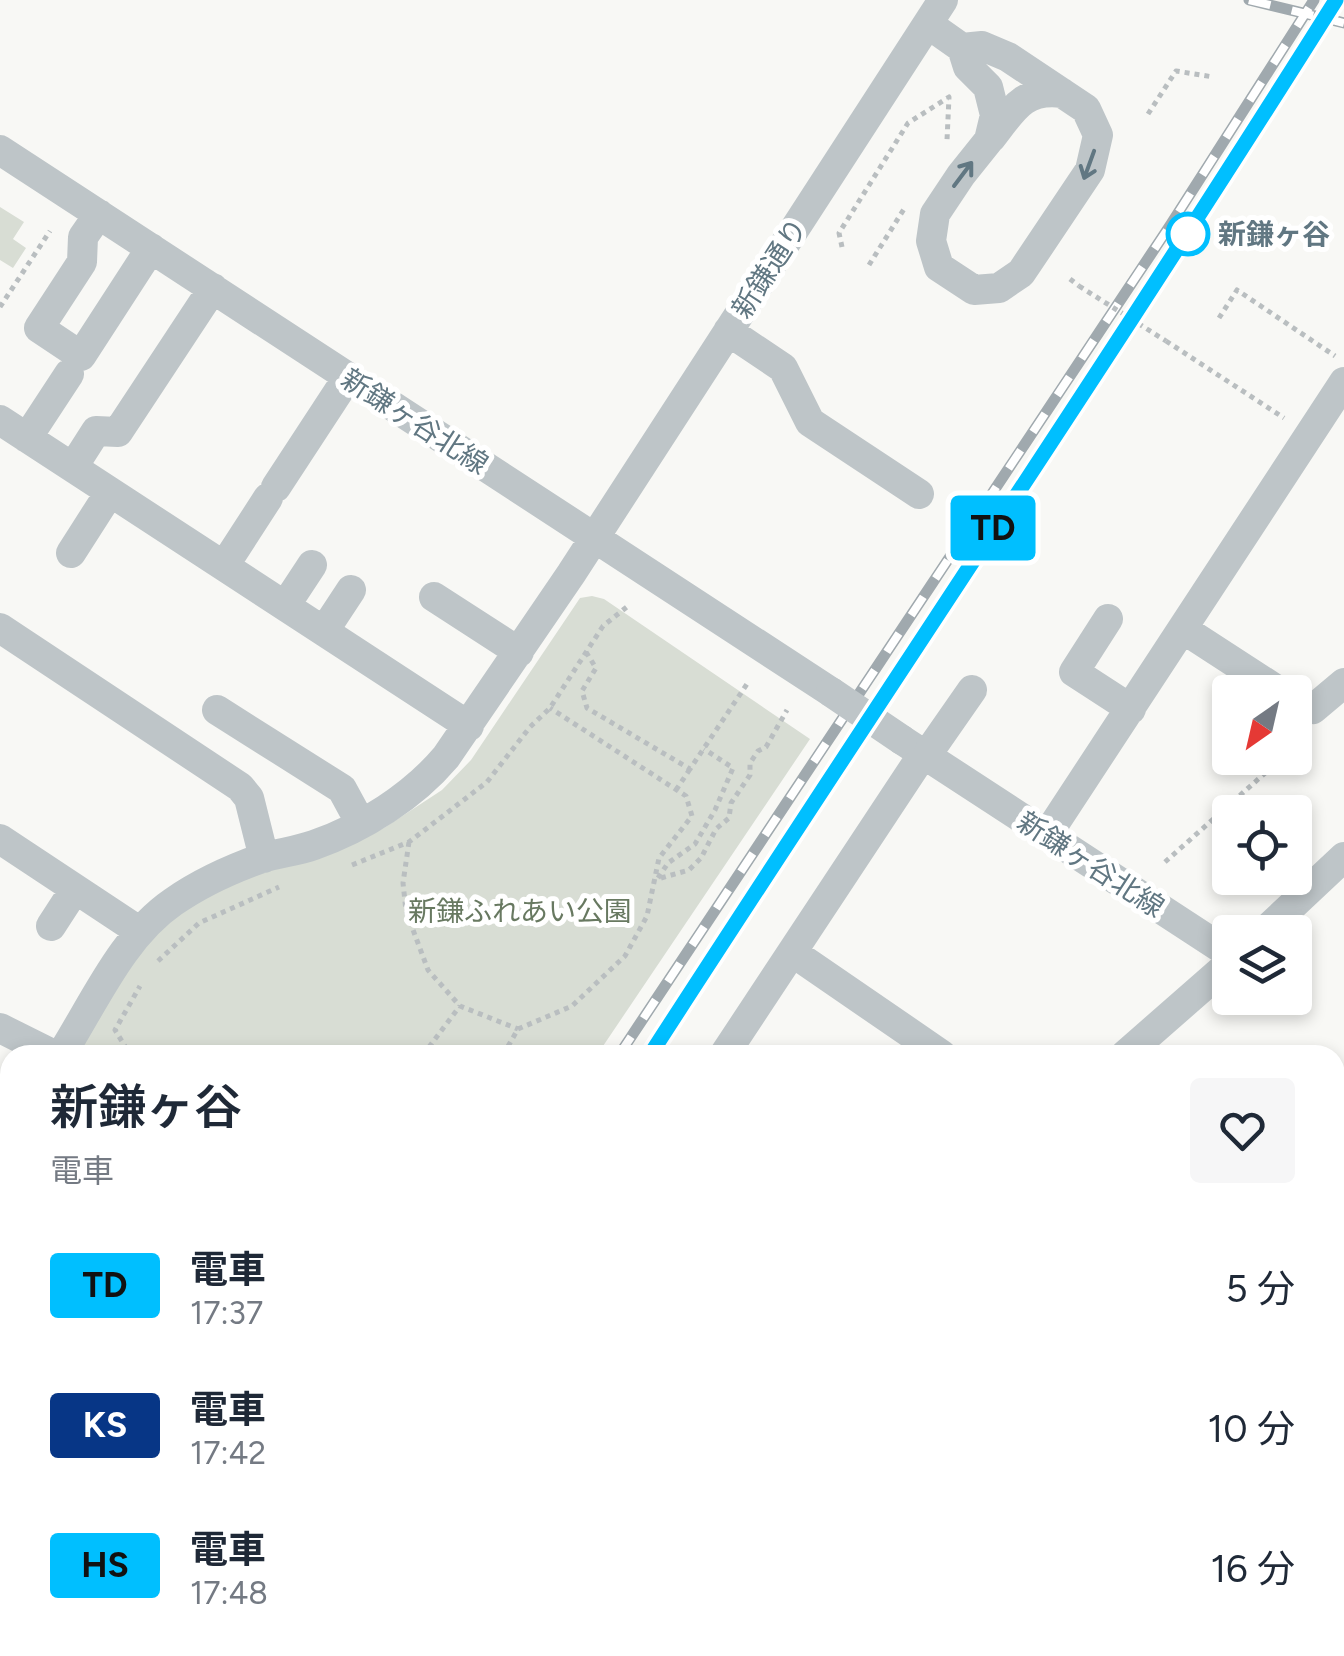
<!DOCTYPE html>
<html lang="ja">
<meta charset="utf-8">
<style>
body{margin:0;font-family:Figtree,"Noto Sans JP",sans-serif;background:#f6f6f7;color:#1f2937;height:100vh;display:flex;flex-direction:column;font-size:38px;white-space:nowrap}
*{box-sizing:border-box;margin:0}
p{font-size:32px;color:#747a83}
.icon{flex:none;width:55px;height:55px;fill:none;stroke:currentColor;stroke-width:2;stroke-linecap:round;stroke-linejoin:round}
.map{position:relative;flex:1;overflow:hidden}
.details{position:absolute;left:0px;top:1045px;width:1345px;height:612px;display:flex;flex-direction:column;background:#fff;border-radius:30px 30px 0 0;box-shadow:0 5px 15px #0003}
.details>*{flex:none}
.badge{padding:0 20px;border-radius:8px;font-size:35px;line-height:65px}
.needle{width:65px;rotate:214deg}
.controls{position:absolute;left:1212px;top:675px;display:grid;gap:20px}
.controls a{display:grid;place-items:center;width:100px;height:100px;border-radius:10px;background:#fff;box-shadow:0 5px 15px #0003;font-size:50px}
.map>.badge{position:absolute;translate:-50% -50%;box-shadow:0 0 0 5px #fff}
.round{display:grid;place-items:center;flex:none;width:105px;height:105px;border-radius:10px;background:#f6f6f7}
.summary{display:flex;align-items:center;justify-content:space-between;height:170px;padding:0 50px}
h1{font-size:48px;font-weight:600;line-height:75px}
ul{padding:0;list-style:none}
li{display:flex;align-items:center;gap:30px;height:140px;padding:0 50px}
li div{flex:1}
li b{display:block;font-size:38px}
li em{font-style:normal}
li .badge{min-width:110px;font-weight:700;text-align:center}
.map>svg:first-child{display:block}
.green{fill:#d8ddd4}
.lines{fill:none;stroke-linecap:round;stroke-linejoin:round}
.stream{stroke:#b7c7ca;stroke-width:9}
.path{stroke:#b9bec0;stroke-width:5;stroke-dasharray:5 5;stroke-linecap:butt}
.minor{stroke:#bec5c8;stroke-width:30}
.rail-casing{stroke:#a0a9ae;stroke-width:11}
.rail{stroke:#fff;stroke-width:8;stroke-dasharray:22;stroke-linecap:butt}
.path-bridge{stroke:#b9bec0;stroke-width:5;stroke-dasharray:5 5;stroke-linecap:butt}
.minor-bridge{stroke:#bec5c8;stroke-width:30}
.oneway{stroke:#617782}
.line-casing{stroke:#fff;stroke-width:22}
.line{stroke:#00bfff;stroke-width:15}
.stop-dot{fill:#fff;stroke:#00bfff;stroke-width:5}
.labels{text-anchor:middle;stroke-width:10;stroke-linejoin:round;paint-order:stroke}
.stop-label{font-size:28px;font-weight:bold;fill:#617782;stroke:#fff;text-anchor:start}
.street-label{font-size:28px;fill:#617782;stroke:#fff}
.park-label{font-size:28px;fill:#687961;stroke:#fff}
</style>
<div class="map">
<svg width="1344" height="1656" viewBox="0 0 1344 1656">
<rect width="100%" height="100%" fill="#f8f8f5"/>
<path class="green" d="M0 207 24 222 13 239 26 248 13 268 0 260Z
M592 596 604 599 810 739 597 1055H91L82 1046 134 953 204 892 339 848 384 828 442 790 471 760 580 598Z"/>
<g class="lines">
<path class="stream" d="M1337 1138 1344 1278"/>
<path class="path" d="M1148 114 1176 71 1213 77
M842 247 839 233 908 123 949 97 947 140
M869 265 904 209
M1070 279 1079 286
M0 307 50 231
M1219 318 1237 290 1335 356
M1166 341 1284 418
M586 652 596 668 582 691 587 708 690 769 747 684
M676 790 690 769
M409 842 403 883 406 911 428 970 460 1006 518 1029
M1165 862 1282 758
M352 865 409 842 487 782 530 727 550 708 603 626 628 606
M658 878 668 863 695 844 715 810 733 768 704 749
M661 878 689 870 701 858 716 829 729 818 731 803 750 775V763L758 751 766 747 787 710
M158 961 199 923 279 887
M135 1055 128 1051 115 1030 140 986
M423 1055 460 1006
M503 1055 518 1029 572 1006 625 956 647 916 659 858 692 816 686 796 550 708"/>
<path class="minor" d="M928 24 962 48 968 67 988 87 995 115 989 140 961 175 935 214 931 241 939 267 974 290 999 288 1021 273 1090 170 1098 135 1086 109 1008 57 982 46 962 48
M991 138C1013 110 1023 88 1062 93
M0 150 831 692
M99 214 83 237 82 262 39 328 81 356 151 248
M728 331 783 368 810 422 919 494
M0 420 469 726
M27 438 69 374
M73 467 96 431 118 432 213 288
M276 487 348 377
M71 553 110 492
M224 566 268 498
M434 597 519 652
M285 606 312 565
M1108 619 1074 672 1131 709
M0 628 240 787 249 798 264 858
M1183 629 1280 692
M324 631 351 590
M1295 702 1313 709 1344 683
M217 710 342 789 361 824
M902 740 1230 954
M926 756 972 690
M1047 835 1344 382
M0 839 139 931
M51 926 75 889
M1264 932 1344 857
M792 952 942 1055
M0 1028 54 1055
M61 1055C94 1003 122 937 173 902 200 883 231 869 262 858 279 853 297 851 314 845 363 828 413 796 446 757L571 574 943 0
M724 1055 923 754
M1125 1055 1230 963
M0 1152 10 1136
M0 1548 10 1553
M1186 1648V1656
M452 1656 461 1648"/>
<g class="rail-casing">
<path id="rail" d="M1249 0 1344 23
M619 1055 1171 224 1314 0
M650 1055C876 701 1111 354 1336 0
M239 1656 244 1648
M262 1656 268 1648"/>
</g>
<use href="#rail" class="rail"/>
<path class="path-bridge" d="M1079 286 1166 341"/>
<path class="minor-bridge" d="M831 692 902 740"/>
</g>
<defs><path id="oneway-shaft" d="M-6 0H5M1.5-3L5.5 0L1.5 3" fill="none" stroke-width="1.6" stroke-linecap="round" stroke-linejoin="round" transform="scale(2.5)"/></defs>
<g class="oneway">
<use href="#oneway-shaft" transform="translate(1089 165) rotate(110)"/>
<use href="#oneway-shaft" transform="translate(963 174) rotate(-53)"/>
</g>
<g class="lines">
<g class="line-casing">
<path id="line" d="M650 1055C877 703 1113 355 1336 0"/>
</g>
<use href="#line" class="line"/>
</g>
<circle class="stop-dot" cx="1188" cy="234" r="20"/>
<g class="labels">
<g class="stop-label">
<text x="1218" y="244">新鎌ヶ谷</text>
</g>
<g class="street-label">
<text transform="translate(769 268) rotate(-57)" y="10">新鎌通り</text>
<text transform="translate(415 421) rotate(33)" y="10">新鎌ヶ谷北線</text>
<text transform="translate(1091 864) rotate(33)" y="10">新鎌ヶ谷北線</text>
</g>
<g class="park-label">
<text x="520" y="921">新鎌ふれあい公園</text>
</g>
</g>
</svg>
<div class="controls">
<a><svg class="needle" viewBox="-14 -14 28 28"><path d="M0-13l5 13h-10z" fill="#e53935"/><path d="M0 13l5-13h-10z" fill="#747a83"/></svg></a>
<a><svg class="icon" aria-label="locate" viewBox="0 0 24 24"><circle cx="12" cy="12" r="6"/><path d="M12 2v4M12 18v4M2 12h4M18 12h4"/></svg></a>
<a><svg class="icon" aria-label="layers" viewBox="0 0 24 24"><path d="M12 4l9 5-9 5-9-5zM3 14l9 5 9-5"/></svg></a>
</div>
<b class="badge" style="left:993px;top:528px;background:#00bfff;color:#111">TD</b>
<section class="details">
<div class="summary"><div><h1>新鎌ヶ谷</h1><p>電車</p></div><a class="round"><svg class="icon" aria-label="heart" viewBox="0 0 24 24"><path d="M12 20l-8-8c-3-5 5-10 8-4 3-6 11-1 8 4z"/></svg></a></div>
<ul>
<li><span class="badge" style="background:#00bfff;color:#111">TD</span><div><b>電車</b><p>17:37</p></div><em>5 分</em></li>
<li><span class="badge" style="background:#073686;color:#fff">KS</span><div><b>電車</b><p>17:42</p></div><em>10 分</em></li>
<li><span class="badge" style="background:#00bfff;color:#111">HS</span><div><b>電車</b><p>17:48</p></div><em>16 分</em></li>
</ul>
</section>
</div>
